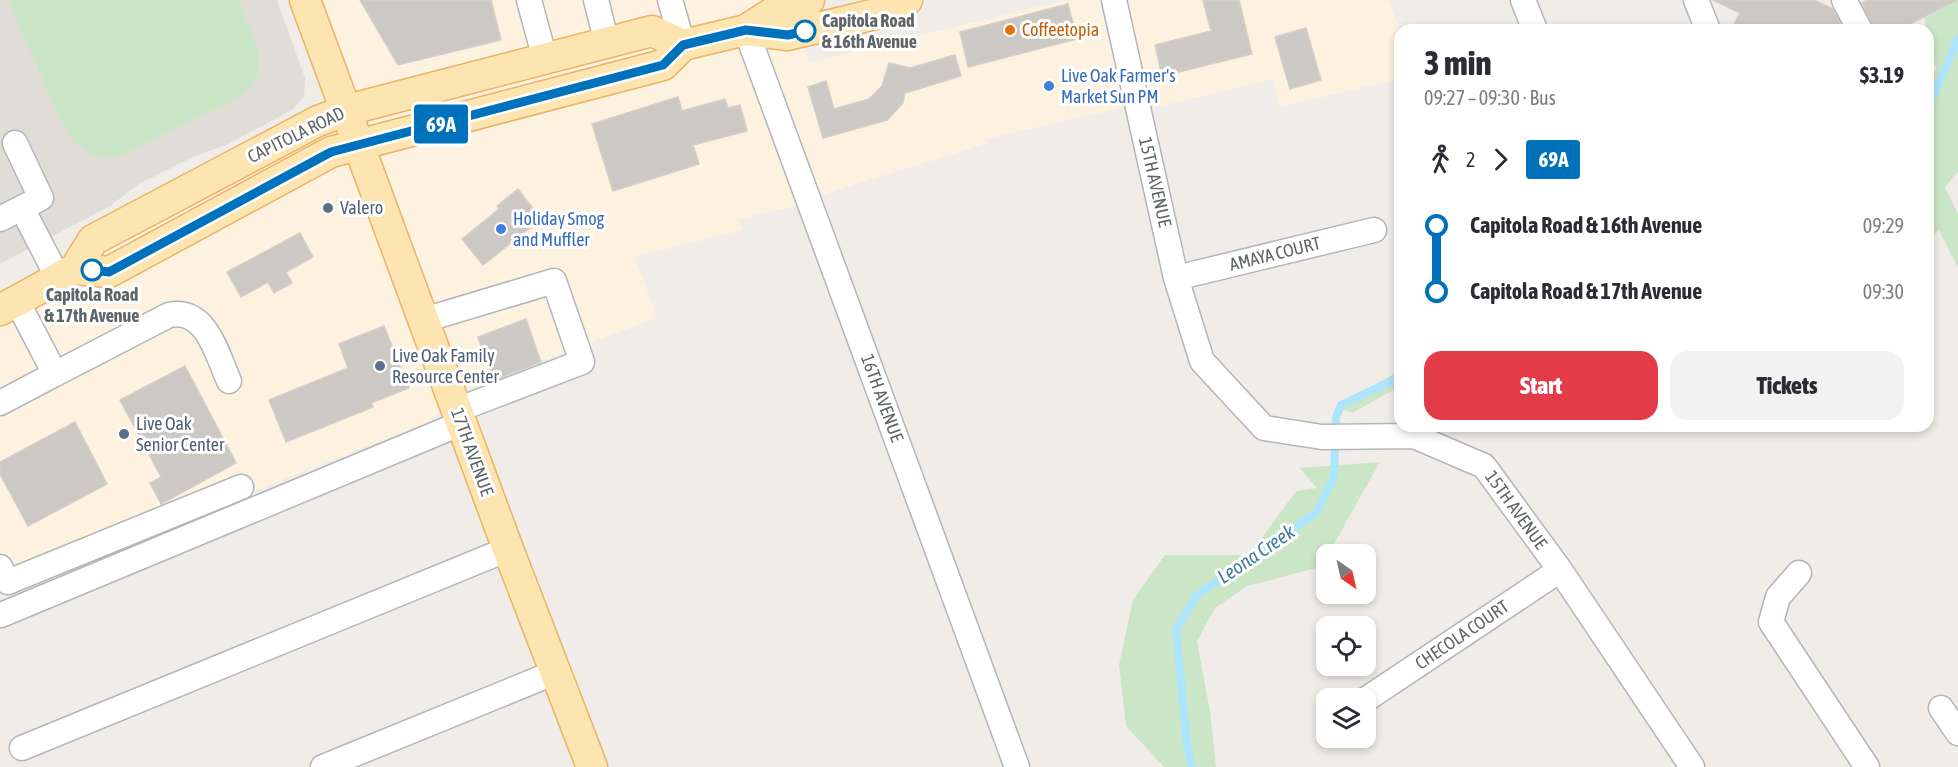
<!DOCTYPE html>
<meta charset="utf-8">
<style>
body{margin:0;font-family:"Asap Condensed",sans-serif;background:#f2f2f3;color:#2b2b33;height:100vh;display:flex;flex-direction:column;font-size:22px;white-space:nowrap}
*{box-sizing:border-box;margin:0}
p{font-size:20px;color:#7c7c81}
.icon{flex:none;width:33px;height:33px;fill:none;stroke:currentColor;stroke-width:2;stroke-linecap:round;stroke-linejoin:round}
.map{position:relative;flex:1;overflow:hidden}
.details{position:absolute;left:1394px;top:24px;width:540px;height:408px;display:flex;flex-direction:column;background:#fff;border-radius:18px;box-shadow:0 3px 9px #0003}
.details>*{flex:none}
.badge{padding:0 12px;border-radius:4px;font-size:21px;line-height:39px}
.needle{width:39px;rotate:146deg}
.buttons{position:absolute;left:1316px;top:544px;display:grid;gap:12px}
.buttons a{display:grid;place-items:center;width:60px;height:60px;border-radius:12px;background:#fff;box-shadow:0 3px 9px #0003;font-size:30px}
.map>.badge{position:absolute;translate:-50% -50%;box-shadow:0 0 0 3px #fff}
.legs{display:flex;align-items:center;gap:9px;height:66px;padding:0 30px;font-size:20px}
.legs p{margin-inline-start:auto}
.overview{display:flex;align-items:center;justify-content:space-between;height:102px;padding:0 30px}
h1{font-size:33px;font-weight:800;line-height:45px}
.button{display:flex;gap:12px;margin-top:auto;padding:12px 30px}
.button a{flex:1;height:69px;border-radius:18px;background:#e33b47;color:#fff;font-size:24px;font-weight:800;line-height:69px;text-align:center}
.button a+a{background:#f2f2f3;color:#2b2b33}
ul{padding:0 30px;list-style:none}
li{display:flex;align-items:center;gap:21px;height:66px;font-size:22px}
li i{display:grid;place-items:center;width:9px;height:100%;margin:0 8px;background:currentColor}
li i::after{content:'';width:15px;height:15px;margin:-8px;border:4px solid;border-radius:50%;background:#fff}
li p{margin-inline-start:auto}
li:first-child i{background:linear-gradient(#0000 50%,currentColor 0)}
li:last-child i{background:linear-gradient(currentColor 50%,#0000 0)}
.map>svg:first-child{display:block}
.commercial{fill:#fdf2e0}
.education{fill:#e0ddd6}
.green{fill:#cbe6c6}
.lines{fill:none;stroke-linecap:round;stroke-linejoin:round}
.stream{stroke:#ace5fc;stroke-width:8}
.building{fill:#ccc8c4;stroke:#d5cec6;stroke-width:1.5}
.minor-casing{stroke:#b3b6b9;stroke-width:27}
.major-casing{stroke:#ecb265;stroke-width:33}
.minor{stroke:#fff;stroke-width:24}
.major{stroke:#fce5b1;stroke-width:30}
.line-1-casing{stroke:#fff;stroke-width:14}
.line-1{stroke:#0072bc;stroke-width:9}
.food-dot{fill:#e8710a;stroke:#fff;stroke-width:2}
.stop-1-dot{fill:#fff;stroke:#0072bc;stroke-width:3}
.shop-dot{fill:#3f7fe0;stroke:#fff;stroke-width:2}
.service-dot{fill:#5c6f8a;stroke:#fff;stroke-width:2}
.labels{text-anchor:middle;stroke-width:6;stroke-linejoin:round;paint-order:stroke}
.stop-label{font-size:18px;font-weight:bold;fill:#5f6467;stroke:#fff;text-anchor:start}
.food-label{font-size:18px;fill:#c56008;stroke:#fff;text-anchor:start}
.shop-label{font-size:18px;fill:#366cbe;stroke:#fff;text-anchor:start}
.street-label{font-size:18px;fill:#5f6467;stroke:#fff}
.service-label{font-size:18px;fill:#4e5e75;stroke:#fff;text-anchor:start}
.water-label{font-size:20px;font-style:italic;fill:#427c9d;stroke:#fff}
</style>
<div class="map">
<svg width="1958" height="767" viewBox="0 0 1958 767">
<rect width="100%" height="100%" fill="#f0ede8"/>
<path class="commercial" d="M311 0H778L810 62 1066 0H1388L1400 30 1399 79 1279 107 1273 79 1140 111 1138 104 986 139 988 143 815 197 816 201 739 219 743 230 635 257 657 318 456 393 428 422 0 592V305L354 118Z"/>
<path class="education" d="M0 0H277L305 78 304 97 292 110 226 145 195 156 139 184 110 206 0 264Z"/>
<path class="green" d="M8 0H238C252 36 277 70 238 98L118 157 92 155 72 140 56 110Z
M1920 0H1958V172L1945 187 1958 214V268L1939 230 1928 240V88L1936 69Z
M1399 371V387L1352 413 1336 407Z
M1380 462 1321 567 1247 586 1215 608 1197 641 1210 711 1216 767H1164L1126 726 1119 665 1133 600 1165 555H1249L1296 491 1317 488 1299 468Z"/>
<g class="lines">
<path class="stream" d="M1928 109 1958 38
M1192 767 1187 745 1176 629 1197 595 1316 513 1334 477 1336 417 1341 405 1400 377"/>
</g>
<path class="building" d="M360 0H491L501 40 398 65Z
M1203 0H1239L1252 54 1162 76 1155 45 1211 31Z
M1713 0H1814L1833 9 1844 30H1731L1740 13Z
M1867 0H1957L1898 30H1874L1862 3Z
M1068 4 1077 39 968 67 960 32Z
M1306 28 1321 80 1290 89 1275 37Z
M955 55 961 76 905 93 903 103 887 120 823 138 808 87 826 81 834 109 869 99 882 86 889 63 910 68Z
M678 97 682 111 725 99 728 108 740 105 747 131 693 145 699 164 613 191 592 124Z
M518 189 541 219 483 265 462 239 499 209 497 206Z
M300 233 313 257 286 272 292 283 274 293 268 282 241 297 227 272Z
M526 319 541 362 493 381 478 337Z
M384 326 409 388 371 403 373 407 286 442 269 400 348 368 339 344Z
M185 366 236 463 161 504 150 483 161 477 120 400Z
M75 422 107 484 28 526 0 474V462Z"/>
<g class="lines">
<g class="minor-casing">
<path id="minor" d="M529 0 545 59
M596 0 607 43
M670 0 683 45
M1114 0 1176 278 1202 361 1264 428 1322 437 1414 436 1484 466 1560 570 1692 767
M1523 0 1535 30
M1696 0 1708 30
M1844 0 1860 30
M746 30 1017 767
M22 208 58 278
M0 219 41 198 15 143
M1176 278 1374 230
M17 301 55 374 169 315C206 307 217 354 229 381
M424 320 554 281 582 362 457 410
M0 403 55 374
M0 567 8 582 241 487
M1799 573 1778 597 1771 622 1867 767
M1 615 462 423
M1365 700 1560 570
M1941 708 1958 733
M22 748 508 549
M323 767 556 672"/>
</g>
<g class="major-casing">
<path id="major" d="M305 0 508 549 592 767
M746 30 788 35 897 9 907 0
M75 269 109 272 331 152 663 65 683 45 746 30 780 8 809 0
M0 310 75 269 93 240 318 121 347 110 652 31 683 45"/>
</g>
<use href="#minor" class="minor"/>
<use href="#major" class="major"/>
</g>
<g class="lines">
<g class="line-1-casing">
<path id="line-1" d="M92 270 109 272 331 152 663 65 683 45 746 30 788 35 805 31"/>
</g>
<use href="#line-1" class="line-1"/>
</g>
<circle class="food-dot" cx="1010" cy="30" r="6"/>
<g class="stop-1-dot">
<circle cx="805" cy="31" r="10"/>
<circle cx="92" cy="270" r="10"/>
</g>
<g class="shop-dot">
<circle cx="1049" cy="86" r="6"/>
<circle cx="501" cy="229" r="6"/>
</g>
<g class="service-dot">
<circle cx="328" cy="208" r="6"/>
<circle cx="380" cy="366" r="6"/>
<circle cx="124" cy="434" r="6"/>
</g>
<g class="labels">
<g class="stop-label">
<text x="822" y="27">Capitola Road<tspan x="822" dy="21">&amp; 16th Avenue</tspan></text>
<text x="92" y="301" text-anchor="middle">Capitola Road<tspan x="92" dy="21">&amp; 17th Avenue</tspan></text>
</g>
<g class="food-label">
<text x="1022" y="36">Coffeetopia</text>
</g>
<g class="shop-label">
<text x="1061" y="82">Live Oak Farmer's<tspan x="1061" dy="21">Market Sun PM</tspan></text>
<text x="513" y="225">Holiday Smog<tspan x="513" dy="21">and Muffler</tspan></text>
</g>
<g class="street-label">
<text transform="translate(296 135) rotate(-26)" y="6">CAPITOLA ROAD</text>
<text transform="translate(1155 182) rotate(77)" y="6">15TH AVENUE</text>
<text transform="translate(1275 254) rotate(-14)" y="6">AMAYA COURT</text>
<text transform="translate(882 398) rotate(70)" y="6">16TH AVENUE</text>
<text transform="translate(472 452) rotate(70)" y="6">17TH AVENUE</text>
<text transform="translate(1516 510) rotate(54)" y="6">15TH AVENUE</text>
<text transform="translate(1462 635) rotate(-34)" y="6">CHECOLA COURT</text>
</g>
<g class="service-label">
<text x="340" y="214">Valero</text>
<text x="392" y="362">Live Oak Family<tspan x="392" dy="21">Resource Center</tspan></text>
<text x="136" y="430">Live Oak<tspan x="136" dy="21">Senior Center</tspan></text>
</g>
<g class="water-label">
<text transform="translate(1256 554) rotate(-34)" y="7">Leona Creek</text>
</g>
</g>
</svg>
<div class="buttons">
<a><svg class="needle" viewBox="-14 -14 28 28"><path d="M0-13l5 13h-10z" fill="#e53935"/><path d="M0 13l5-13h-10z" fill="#7c7c81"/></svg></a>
<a><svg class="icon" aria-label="locate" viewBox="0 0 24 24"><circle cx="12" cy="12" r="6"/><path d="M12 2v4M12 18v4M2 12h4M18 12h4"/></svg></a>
<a><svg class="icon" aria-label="layers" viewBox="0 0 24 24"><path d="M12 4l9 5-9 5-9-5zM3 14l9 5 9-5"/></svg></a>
</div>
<b class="badge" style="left:441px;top:124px;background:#0072bc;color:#fff">69A</b>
<section class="details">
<div class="overview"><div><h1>3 min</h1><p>09:27 – 09:30 · Bus</p></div><b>$3.19</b></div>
<div class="legs"><svg class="icon" aria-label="walk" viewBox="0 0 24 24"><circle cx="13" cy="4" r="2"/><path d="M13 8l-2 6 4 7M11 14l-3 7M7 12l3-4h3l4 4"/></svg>2<svg class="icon" aria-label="forward" viewBox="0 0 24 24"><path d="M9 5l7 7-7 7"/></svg><b class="badge" style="background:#0072bc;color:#fff">69A</b></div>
<ul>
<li><i style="color:#0072bc"></i><b>Capitola Road &amp; 16th Avenue</b><p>09:29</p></li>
<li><i style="color:#0072bc"></i><b>Capitola Road &amp; 17th Avenue</b><p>09:30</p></li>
</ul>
<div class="button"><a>Start</a><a>Tickets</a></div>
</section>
</div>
